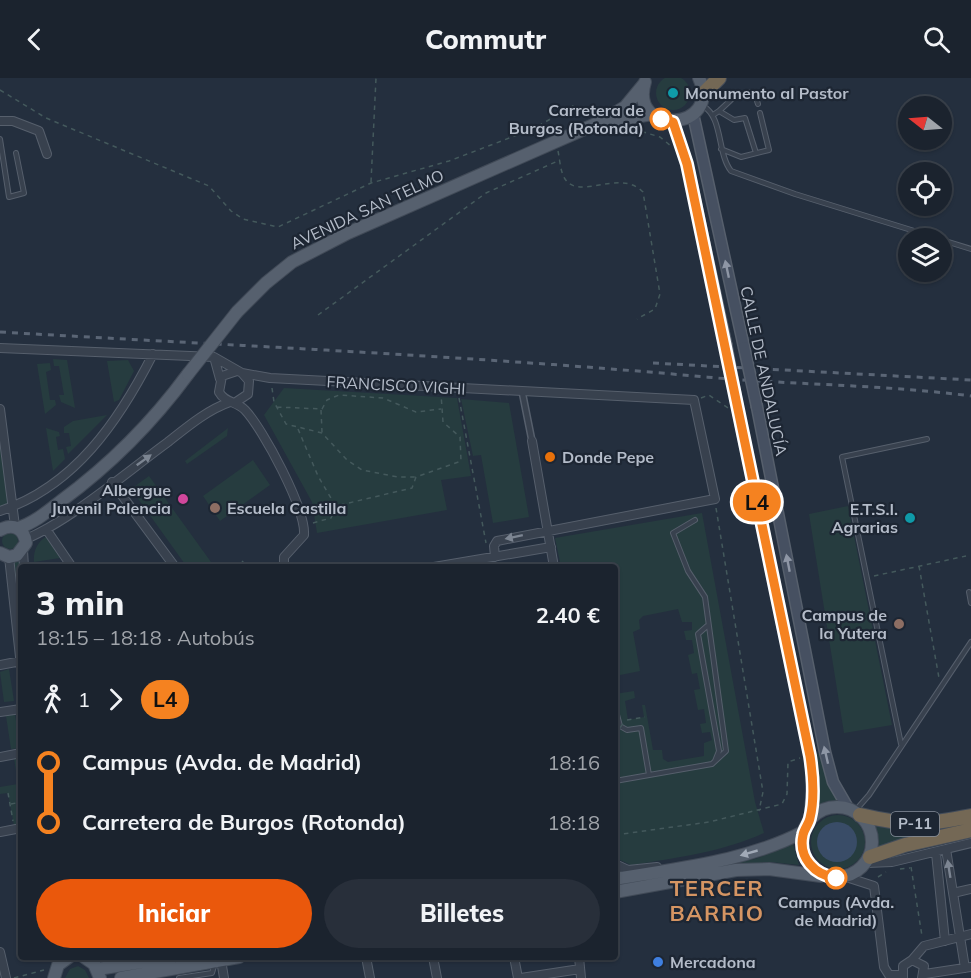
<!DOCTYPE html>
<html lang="es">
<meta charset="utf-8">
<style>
body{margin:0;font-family:Mulish,sans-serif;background:#282f3a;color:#f1f3f6;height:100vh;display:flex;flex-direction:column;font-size:22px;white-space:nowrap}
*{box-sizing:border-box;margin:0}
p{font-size:20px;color:#a0a4aa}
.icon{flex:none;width:33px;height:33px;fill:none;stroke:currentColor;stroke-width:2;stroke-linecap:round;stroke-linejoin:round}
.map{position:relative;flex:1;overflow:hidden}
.drawer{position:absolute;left:18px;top:486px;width:600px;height:396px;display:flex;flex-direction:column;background:#1b232e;border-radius:6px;box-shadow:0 2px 4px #0004,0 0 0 2px #39404a}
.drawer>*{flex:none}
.badge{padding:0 12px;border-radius:20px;font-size:21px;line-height:39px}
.needle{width:39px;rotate:287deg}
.fabs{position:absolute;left:898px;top:18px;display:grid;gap:12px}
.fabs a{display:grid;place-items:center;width:54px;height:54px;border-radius:50%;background:#1b232e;box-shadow:0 2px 4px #0004,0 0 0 2px #39404a;font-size:30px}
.map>.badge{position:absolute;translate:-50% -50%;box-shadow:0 0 0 3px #fff}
.legs{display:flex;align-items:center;gap:9px;height:66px;padding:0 18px;font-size:20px}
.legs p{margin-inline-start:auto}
.summary{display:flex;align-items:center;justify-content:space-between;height:102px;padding:0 18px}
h1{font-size:33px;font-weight:800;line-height:45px}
.cta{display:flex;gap:12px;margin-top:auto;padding:12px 18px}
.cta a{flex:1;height:69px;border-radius:36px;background:#ea580c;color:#fff;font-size:24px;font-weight:800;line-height:69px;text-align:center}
.cta a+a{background:#282f3a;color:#f1f3f6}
ul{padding:0 18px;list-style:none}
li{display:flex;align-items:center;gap:21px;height:60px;font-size:22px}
li i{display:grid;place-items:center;width:9px;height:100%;margin:0 8px;background:currentColor}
li i::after{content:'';width:15px;height:15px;margin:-8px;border:4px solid;border-radius:50%;background:#1b232e}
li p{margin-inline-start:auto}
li:first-child i{background:linear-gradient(#0000 50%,currentColor 0)}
li:last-child i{background:linear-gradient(currentColor 50%,#0000 0)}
header{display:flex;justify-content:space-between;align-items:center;height:78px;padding:0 18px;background:#1b232e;font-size:27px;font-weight:800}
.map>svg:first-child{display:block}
.green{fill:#263c3f}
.water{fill:#394c67}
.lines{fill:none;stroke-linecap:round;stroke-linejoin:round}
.service-casing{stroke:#565f6c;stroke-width:6}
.pedestrian-casing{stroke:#565f6c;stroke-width:8}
.minor-casing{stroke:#565f6c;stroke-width:10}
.secondary-casing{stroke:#565f6c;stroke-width:13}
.primary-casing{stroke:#414a57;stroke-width:14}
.motorway-casing{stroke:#434c59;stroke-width:16}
.path{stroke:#44595c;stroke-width:1.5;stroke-dasharray:4.5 4.5;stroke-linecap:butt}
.service{stroke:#38414e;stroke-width:4}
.pedestrian{stroke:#38414e;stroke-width:5}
.minor{stroke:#38414e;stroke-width:8}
.secondary{stroke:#465061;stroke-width:10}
.primary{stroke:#56606e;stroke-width:12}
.motorway{stroke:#746855;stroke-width:14}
.rail{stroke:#5a6575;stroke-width:3;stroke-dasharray:6 6;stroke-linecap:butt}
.secondary-bridge-casing{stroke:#565f6c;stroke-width:13;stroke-linecap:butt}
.primary-bridge-casing{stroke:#414a57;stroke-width:14;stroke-linecap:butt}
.path-bridge{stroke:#44595c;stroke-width:1.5;stroke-dasharray:4.5 4.5;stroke-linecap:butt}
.secondary-bridge{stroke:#465061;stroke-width:10}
.primary-bridge{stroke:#56606e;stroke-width:12}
.oneway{fill:#8e96a5}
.oneway2{fill:#7c8592}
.oneway3{fill:#a1aab7}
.line-1-casing{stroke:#fff;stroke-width:14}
.line-1{stroke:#f58220;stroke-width:9}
.culture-dot{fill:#0f9aa8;stroke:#1d2633;stroke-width:2}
.stop-1-dot{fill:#fff;stroke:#f58220;stroke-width:3}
.food-dot{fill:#e8710a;stroke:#1d2633;stroke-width:2}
.hotel-dot{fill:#d1479c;stroke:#1d2633;stroke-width:2}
.education-dot{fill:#8d6e63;stroke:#1d2633;stroke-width:2}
.shop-dot{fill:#3f7fe0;stroke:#1d2633;stroke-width:2}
.labels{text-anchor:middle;stroke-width:4.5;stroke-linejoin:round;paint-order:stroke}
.shield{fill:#1d2633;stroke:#878f9c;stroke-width:1.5}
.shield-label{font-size:15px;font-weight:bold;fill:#b4bcc9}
.poi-label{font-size:16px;font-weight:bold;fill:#b4bcc9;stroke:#1d2633;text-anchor:start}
.stop-label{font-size:16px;font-weight:bold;fill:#b4bcc9;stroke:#1d2633;text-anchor:end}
.street-label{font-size:16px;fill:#b4bcc9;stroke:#1d2633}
.district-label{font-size:22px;font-weight:bold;letter-spacing:1.5px;fill:#d59563;stroke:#1d2633}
</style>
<header><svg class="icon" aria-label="back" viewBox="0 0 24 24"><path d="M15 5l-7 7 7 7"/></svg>Commutr<svg class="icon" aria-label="search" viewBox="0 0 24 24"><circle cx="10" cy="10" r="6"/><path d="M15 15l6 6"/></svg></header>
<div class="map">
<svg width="971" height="900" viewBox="0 0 971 900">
<rect width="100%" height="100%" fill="#242f3e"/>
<path class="green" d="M656 15a17 17 0 1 1 34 0a17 17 0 1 1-34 0Z
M53 281 67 282 75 330 61 324 59 317H64L59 288H54Z
M128 282 134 293 119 322 114 324 107 283Z
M50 285 51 292 46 294 50 322H55L56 327 45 336 37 286Z
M284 310 457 320 471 398 441 402 447 432 317 455 312 424 264 337Z
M461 321 509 325 529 439 493 445 481 377 473 378Z
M0 331 14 429 0 433Z
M107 337 68 376 66 369 71 368 69 355H64V349L73 343Z
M46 350 59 354 60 358 56 359 58 372 63 371 65 381 53 393Z
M228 350 227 358 187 386 185 383Z
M253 382 270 407 220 443 203 418Z
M149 398 211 484 206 489H187L131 411Z
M848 428 892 647 844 655 809 436Z
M702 435 755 724 764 755C722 774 676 780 631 787L620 782 615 773V616L634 613 635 620 625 623 628 642 644 639 642 627H645L653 672H662L663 681 668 684 704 678V665L712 662 710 654 702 655 700 646 706 645 704 631 698 632 694 612 700 611 697 595 692 596 688 577 694 575 692 562H686L684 553 692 552V544H682L678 531 643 538 639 542 640 551 633 554 640 593 615 598V489H561L555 460Z
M2 463a8 8 0 1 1 16 0a8 8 0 1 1-16 0Z
M46 459 60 480 34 484C33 474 37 464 46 459Z
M23 472 21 588 9 479Z
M9 591 14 623 4 624 0 594Z
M15 636 20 670 11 671 6 638Z
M825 674 848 730H827L810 741V678Z
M21 679V746L14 748 8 715 0 716V709L18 706 14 680Z
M811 764a27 27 0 1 1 54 0a27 27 0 1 1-54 0Z
M875 748 899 752 937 749 938 754 878 771Z
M793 766 799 787 771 784 719 790V787L755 781Z
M78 888 85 892 89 900H65L70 891Z"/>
<path class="water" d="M817 764a20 20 0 1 1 40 0a20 20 0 1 1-40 0Z"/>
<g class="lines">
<g class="service-casing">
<path id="service" d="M703 28C723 39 717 75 731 93L795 116 937 160
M719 33 733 20 749 14 755 17 758 26
M713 37 719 33 734 42 745 40 756 75
M0 61 9 119 24 115 16 75
M721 71 741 79 769 72 760 35
M942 162 971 171
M969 514 971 525
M707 548 698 556 719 673 715 683
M615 629 620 648 627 652 641 650 649 697
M901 666 842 379 927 361
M615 703 712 686 726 673 705 519 688 493 673 455 695 442
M855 733 869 717 971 564
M179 900 212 895 215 885"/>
</g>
<g class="pedestrian-casing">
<path id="pedestrian" d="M522 313 532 363"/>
</g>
<g class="minor-casing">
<path id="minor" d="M0 43H13L39 53 47 76
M0 270 214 279 242 295 249 303 248 316 236 324
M214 279 220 301
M237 293 222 298 219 314C225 325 236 323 245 332 263 351 306 431 304 457L284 479V489
M242 295 270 300 694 322 715 421 497 463 494 468 495 479
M0 331 15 448
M532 363 554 489
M112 404 175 489
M0 433C74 409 119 343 153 276
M46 451 72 489
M26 461C71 442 127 394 168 364 187 349 207 332 230 324
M23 472 24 489
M9 479 21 588
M434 489 551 469
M0 587 21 583
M0 634 21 631
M0 679 21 675
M0 754 21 750
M946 771 965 890
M936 775 945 863
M867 785 892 784 971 765
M615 786 628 792 657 789
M846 799 874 808 884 889 889 897H902
M953 815 971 811
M0 874 6 900
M366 879 370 900
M433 879 437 900
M514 879 518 900
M579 879 581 900
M221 882 224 900
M912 882 924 868 971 856
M925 896 971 889
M903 899V888L912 882 924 888 922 900
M521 900 580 891"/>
</g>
<g class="secondary-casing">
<path id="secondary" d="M693 36 744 269
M673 44 687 86 726 266
M757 329 825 674 833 704 848 730
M738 332 810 678 813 702 810 741"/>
</g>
<g class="primary-casing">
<path id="primary" d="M645 4C628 59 723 53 699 0
M605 44 652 36
M237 234 266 205 292 184 348 155 598 45 625 29 644 6
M18 450C34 445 47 434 61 423 110 387 152 345 188 296
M0 452C13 445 24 450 26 465L17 477 9 479 0 475
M802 764a35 35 0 1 1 70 0a35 35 0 1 1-70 0Z
M615 801C678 790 745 784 803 754
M615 814 736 792 769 791 821 798
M84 879 94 886 100 900
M98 891 172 879
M54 900 58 887 69 879
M121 900 239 879"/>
</g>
<g class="motorway-casing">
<path id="motorway" d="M703 16 719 0
M860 737C906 748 925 747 971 738
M870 779 905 767 971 752"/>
</g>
<path class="path" d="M0 12 46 40 209 108 231 133 243 141 278 149 371 105 449 83 533 51 573 28 586 37
M633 51 660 59 671 68
M558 73C560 82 560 93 565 101 579 123 620 90 643 114L660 216 655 231 637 241
M371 104 376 0
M318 237 486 115 560 82
M272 310 274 324 286 346 322 355 347 382 362 392 398 399H416
M459 320 486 465
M701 320 709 317 728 330
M277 329 322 331 327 322 339 317 383 320 416 334 441 331
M321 332 322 354
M298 351 318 398 335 427
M716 430 763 714 759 733
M313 445 331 440 336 428 412 410 416 399 461 383 460 359 443 344 441 316
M242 483 248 489
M919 488 939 600
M874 498 966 478
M627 642 645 639
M8 715 13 743
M11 726 21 724
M615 757 709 744 782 726 787 716 788 684 800 680
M911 789 922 858
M900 791 910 790
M878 799 886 794
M14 900 44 892"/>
<use href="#service" class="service"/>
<use href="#pedestrian" class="pedestrian"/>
<use href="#minor" class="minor"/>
<use href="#secondary" class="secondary"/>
<use href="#primary" class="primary"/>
<use href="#motorway" class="motorway"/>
<path class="rail" d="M0 254C239 268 479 278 717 300 802 307 887 307 971 318
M653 285 971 302"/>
<g class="secondary-bridge-casing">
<path id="secondary-bridge" d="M726 266 738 332
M744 269 757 329"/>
</g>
<g class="primary-bridge-casing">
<path id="primary-bridge" d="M188 296 237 234"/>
</g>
<path class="path-bridge" d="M615 657 624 644"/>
<use href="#secondary-bridge" class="secondary-bridge"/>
<use href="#primary-bridge" class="primary-bridge"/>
</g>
<defs><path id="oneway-solid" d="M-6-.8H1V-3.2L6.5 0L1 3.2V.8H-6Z" transform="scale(1.5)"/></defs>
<g class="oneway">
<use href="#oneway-solid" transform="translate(727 191) rotate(-102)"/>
<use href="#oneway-solid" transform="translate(788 485) rotate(-101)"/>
<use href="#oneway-solid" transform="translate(826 677) rotate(-103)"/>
</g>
<g class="oneway2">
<use href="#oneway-solid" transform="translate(144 382) rotate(-36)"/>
<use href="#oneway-solid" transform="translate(514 459) rotate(168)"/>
<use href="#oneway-solid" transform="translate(949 791) rotate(-99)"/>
</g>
<use class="oneway3" href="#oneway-solid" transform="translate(749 775) rotate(164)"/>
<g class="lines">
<g class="line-1-casing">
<path id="line-1" d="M661 41 673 44 687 86 810 678C813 698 815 720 810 740 809 746 804 751 803 757 798 780 815 797 836 800"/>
</g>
<use href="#line-1" class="line-1"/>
</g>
<g class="culture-dot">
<circle cx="673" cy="15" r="6"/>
<circle cx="910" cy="440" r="6"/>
</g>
<g class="stop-1-dot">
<circle cx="661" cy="41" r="10"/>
<circle cx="836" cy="800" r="10"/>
</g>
<circle class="food-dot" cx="550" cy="379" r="6"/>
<circle class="hotel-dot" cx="183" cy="421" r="6"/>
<g class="education-dot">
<circle cx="215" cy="430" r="6"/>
<circle cx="899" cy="546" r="6"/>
</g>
<circle class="shop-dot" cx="658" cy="884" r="6"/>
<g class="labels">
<rect class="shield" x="891" y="734" width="48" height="24" rx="4.5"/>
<g class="shield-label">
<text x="915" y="751">P-11</text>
</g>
<g class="poi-label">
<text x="685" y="21">Monumento al Pastor</text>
<text x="562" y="385">Donde Pepe</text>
<text x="171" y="418" text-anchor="end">Albergue<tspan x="171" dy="18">Juvenil Palencia</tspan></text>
<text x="227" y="436">Escuela Castilla</text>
<text x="898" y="437" text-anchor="end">E.T.S.I.<tspan x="898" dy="18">Agrarias</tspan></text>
<text x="887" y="543" text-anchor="end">Campus de<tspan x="887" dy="18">la Yutera</tspan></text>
<text x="670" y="890">Mercadona</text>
</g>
<g class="stop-label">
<text x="644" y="38">Carretera de<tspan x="644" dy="18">Burgos (Rotonda)</tspan></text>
<text x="836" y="830" text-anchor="middle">Campus (Avda.<tspan x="836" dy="18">de Madrid)</tspan></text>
</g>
<g class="street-label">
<text transform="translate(367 131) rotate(-25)" y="6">AVENIDA SAN TELMO</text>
<text transform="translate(764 293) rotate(78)" y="6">CALLE DE ANDALUCÍA</text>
<text transform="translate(396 307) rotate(3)" y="6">FRANCISCO VIGHI</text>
</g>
<g class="district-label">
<text x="717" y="818">TERCER<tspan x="717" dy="25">BARRIO</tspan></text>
</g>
</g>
</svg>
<div class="fabs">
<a><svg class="needle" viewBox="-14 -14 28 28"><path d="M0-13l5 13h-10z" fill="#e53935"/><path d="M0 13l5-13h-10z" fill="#a0a4aa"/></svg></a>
<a><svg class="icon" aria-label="locate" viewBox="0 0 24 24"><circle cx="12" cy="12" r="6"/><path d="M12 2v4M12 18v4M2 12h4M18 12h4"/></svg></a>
<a><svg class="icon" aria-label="layers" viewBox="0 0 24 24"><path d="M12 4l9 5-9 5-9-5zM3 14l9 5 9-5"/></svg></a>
</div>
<b class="badge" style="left:757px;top:424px;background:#f58220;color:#111">L4</b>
<section class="drawer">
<div class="summary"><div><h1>3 min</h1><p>18:15 – 18:18 · Autobús</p></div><b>2.40 €</b></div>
<div class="legs"><svg class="icon" aria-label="walk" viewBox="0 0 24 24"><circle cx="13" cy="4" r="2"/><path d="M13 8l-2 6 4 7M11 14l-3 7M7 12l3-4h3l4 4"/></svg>1<svg class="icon" aria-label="forward" viewBox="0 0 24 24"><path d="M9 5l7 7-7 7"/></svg><b class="badge" style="background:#f58220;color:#111">L4</b></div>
<ul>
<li><i style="color:#f58220"></i><b>Campus (Avda. de Madrid)</b><p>18:16</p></li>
<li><i style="color:#f58220"></i><b>Carretera de Burgos (Rotonda)</b><p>18:18</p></li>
</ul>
<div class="cta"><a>Iniciar</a><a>Billetes</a></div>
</section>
</div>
